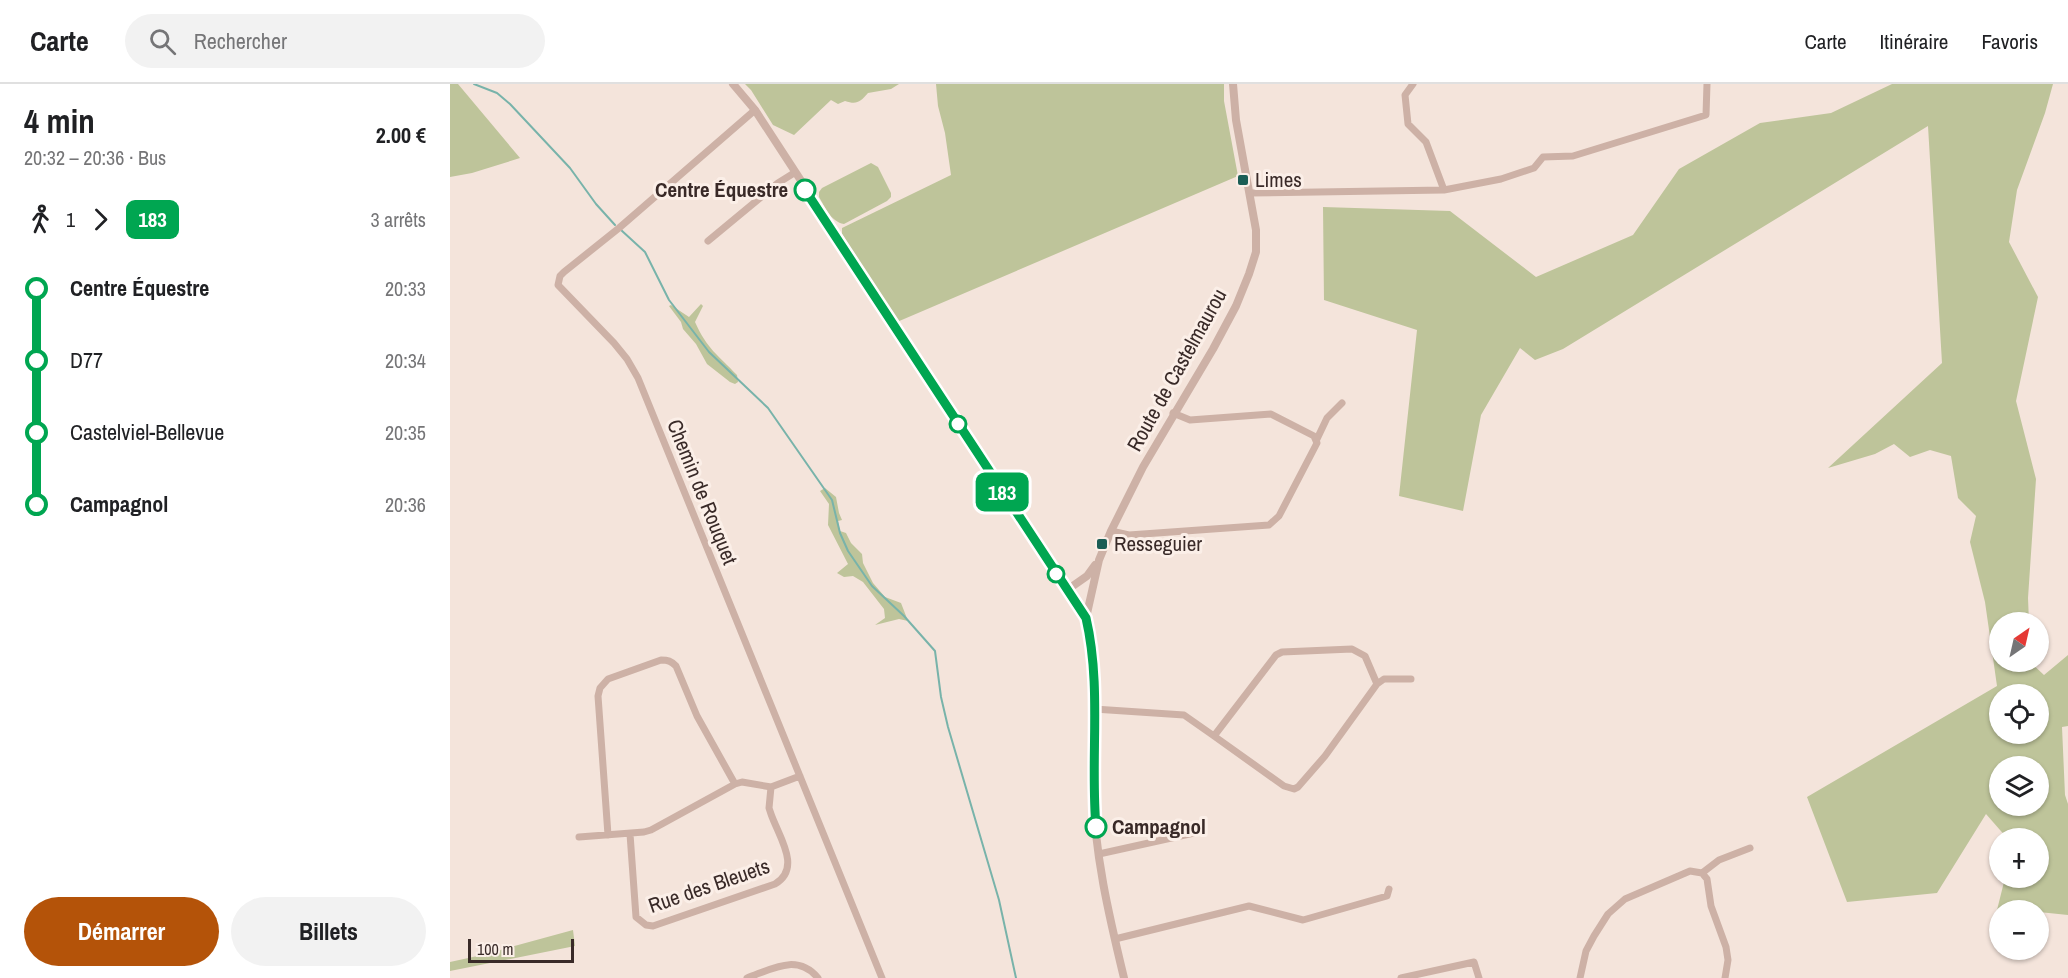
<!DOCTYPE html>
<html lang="fr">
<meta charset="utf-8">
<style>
body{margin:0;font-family:"Archivo Narrow",sans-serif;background:#f2f2f2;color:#202124;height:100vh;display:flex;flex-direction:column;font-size:22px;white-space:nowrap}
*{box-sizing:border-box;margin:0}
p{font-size:20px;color:#757577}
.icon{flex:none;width:33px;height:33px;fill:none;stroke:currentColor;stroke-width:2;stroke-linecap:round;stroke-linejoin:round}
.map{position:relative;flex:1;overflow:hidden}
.sheet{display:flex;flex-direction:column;background:#fff;width:450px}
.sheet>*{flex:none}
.badge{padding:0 12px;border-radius:9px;font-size:21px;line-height:39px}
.needle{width:39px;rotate:34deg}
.tools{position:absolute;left:1539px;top:528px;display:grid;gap:12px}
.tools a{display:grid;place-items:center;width:60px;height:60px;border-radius:50%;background:#fff;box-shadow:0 2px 4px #0004;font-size:30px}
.scale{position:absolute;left:18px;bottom:15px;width:106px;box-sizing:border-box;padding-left:6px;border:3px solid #392a28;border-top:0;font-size:16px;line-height:21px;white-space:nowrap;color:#392a28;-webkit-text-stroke:4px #fbefe8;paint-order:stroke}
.map>.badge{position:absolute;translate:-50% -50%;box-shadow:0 0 0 3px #fff}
.legs{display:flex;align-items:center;gap:9px;height:66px;padding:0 24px;font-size:20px}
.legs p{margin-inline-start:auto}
.headline{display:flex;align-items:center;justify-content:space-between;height:102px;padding:0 24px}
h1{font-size:33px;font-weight:700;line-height:45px}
.button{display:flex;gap:12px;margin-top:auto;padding:12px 24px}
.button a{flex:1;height:69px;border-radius:36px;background:#b45309;color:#fff;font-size:24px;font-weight:700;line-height:69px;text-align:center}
.button a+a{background:#f2f2f2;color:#202124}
ul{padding:0 24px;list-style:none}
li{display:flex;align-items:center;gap:21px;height:72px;font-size:22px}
li i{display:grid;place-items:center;width:9px;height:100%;margin:0 8px;background:currentColor}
li i::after{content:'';width:15px;height:15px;margin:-8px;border:4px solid;border-radius:50%;background:#fff}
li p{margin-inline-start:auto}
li:first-child i{background:linear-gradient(#0000 50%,currentColor 0)}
li:last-child i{background:linear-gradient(currentColor 50%,#0000 0)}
header{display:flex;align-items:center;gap:36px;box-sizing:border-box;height:84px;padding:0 30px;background:#fff;border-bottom:2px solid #e0e0e0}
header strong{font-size:28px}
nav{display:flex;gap:33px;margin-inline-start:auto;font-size:21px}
.search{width:420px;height:54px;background:#f2f2f2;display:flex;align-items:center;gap:15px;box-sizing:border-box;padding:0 21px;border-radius:33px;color:#757577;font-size:22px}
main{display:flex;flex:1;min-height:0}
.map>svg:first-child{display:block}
.green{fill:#bec49a;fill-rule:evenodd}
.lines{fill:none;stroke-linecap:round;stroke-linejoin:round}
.stream{stroke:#78b3aa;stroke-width:2}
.minor{stroke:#cdb1a6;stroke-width:7}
.tertiary{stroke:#cdb1a6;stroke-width:8}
.line-1-casing{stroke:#fff;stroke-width:14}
.line-1{stroke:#00a651;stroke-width:9}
.poi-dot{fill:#1a5d55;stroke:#fbefe8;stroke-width:2}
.stop-1-dot{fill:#fff;stroke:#00a651;stroke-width:3}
.labels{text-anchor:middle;stroke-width:6;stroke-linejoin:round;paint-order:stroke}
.poi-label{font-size:21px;fill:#392a28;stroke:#fbefe8;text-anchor:start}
.stop-label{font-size:21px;font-weight:bold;fill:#392a28;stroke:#fbefe8;text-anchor:end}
.street-label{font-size:21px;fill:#392a28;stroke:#fbefe8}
</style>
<header>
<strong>Carte</strong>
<div class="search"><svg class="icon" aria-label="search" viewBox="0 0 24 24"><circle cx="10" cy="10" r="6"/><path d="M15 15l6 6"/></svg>Rechercher</div>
<nav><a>Carte</a><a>Itinéraire</a><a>Favoris</a></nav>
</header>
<main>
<section class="sheet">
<div class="headline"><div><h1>4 min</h1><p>20:32 – 20:36 · Bus</p></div><b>2.00 €</b></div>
<div class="legs"><svg class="icon" aria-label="walk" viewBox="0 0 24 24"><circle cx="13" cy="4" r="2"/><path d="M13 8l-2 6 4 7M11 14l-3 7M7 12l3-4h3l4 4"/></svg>1<svg class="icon" aria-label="forward" viewBox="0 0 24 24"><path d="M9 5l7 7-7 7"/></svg><b class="badge" style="background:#00a651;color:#fff">183</b><p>3 arrêts</p></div>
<ul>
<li><i style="color:#00a651"></i><b>Centre Équestre</b><p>20:33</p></li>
<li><i style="color:#00a651"></i><span>D77</span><p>20:34</p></li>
<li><i style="color:#00a651"></i><span>Castelviel-Bellevue</span><p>20:35</p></li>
<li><i style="color:#00a651"></i><b>Campagnol</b><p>20:36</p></li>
</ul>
<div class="button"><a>Démarrer</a><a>Billets</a></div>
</section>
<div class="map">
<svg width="1618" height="894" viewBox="0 0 1618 894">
<rect width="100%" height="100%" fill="#f4e4db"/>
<path class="green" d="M0 0H8L70 74 22 89 0 93Z
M295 0H449L441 5 418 9C410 18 407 21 395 17L388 20 381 16 344 51 323 41 301 6Z
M486 0H774V17L788 92 447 238 392 150V144L501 91 495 49 488 22Z
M1442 0H1603L1595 29 1567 106 1559 158 1588 213 1566 317 1586 395 1578 514 1579 538H1550V578H1580L1594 591 1618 571V642L1612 643 1615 711 1618 720V831L1589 828 1588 826H1547L1555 794H1588V754H1557L1536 730 1487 809 1397 818 1357 713 1547 602 1535 518 1520 458 1526 432 1508 414 1501 372 1480 366 1460 373 1444 360 1425 370 1378 384 1492 279 1478 42 1113 265 1085 276 1070 264 1031 331 1013 427 949 412 967 246 874 216 873 123 1000 127 1086 193 1183 151 1229 85 1310 39 1381 29ZM1588 610V650H1550V610ZM1550 682H1588V722H1550Z
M421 79 428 83 441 109V113L437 117 394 140C381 138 375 123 369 113V108L372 104Z
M251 220 253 222 245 238C257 265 268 271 287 291L288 298 285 300 280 298 257 280 246 260 233 245 231 238 219 222 221 221 239 233Z
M375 404 386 413 389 429 392 436 388 437 390 447 396 449 401 459 412 470 413 479 423 499 435 513 451 519 458 537 449 535 425 541 435 534 434 525 413 498 403 492 394 493 387 489 398 480 378 441 379 420 370 407Z
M123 846 125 862 0 887V878L32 871Z"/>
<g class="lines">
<path class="stream" d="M24 0 47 9 60 20 120 84 146 120 165 141
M171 146 195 168 219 216 259 268 318 324 382 416 390 449 398 467 422 502 454 532 485 567 491 613 498 643 549 816 566 894"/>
<path class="minor" d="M963 0 955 11 958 40 976 58 994 106
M305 26 169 144 114 188 110 192 108 201 164 259 177 275 188 294 432 894
M800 109 994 106 1051 95 1084 84 1093 73 1123 72 1256 31 1257 0
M258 157 328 99 344 89
M867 355 877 334 892 319
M661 447 679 451 819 441 829 432 867 359 864 352 821 330 740 336 723 329
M927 600 934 595H961
M644 625 734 631 764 652 826 571 832 568 902 565 915 572 927 600 875 672 848 703 844 705 834 702 764 652
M180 750 186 833 196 841 203 842 325 800C352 784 329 753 321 730L319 724 321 703
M158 751 148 612 150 604 158 595 211 576C218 576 221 577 226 582L247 632 285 700
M129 753 194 748 201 746 285 700 292 698 321 703 350 692
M649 770 753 747
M1252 789 1269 776 1300 764
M665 855 799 822 853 836 937 812 939 805
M297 894C322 885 347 869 368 894
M951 894 1024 878 1029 894
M1130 894 1136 867 1144 852 1158 830 1175 815 1240 787 1252 789 1257 795 1261 822 1276 863 1278 876 1275 894"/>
<path class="tertiary" d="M283 0 305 26 636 534C649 590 642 647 643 704 644 768 659 832 674 894
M617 506 637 492 645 481
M636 534 649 476 661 447 693 383 763 265 786 222 799 190 806 168V146L786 36 783 0"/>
</g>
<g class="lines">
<g class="line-1-casing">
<path id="line-1" d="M355 106 636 534C652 603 640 674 646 743"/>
</g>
<use href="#line-1" class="line-1"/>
</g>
<g class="poi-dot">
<rect x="787" y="90" width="12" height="12" rx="3"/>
<rect x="646" y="454" width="12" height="12" rx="3"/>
</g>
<g class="stop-1-dot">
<circle cx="355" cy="106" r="10"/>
<circle cx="508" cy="340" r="8"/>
<circle cx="606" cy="490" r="8"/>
<circle cx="646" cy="743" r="10"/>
</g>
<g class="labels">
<g class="poi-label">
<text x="805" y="103">Limes</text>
<text x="664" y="467">Resseguier</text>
</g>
<g class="stop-label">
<text x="338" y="113">Centre Équestre</text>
<text x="662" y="750" text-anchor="start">Campagnol</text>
</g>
<g class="street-label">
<text transform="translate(727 286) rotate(-61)" y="7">Route de Castelmaurou</text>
<text transform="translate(252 408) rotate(68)" y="7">Chemin de Rouquet</text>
<text transform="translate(259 802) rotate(-19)" y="7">Rue des Bleuets</text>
</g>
</g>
</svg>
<div class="tools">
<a><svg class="needle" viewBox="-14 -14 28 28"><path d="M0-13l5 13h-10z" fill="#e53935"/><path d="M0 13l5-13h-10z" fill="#757577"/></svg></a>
<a><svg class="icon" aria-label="locate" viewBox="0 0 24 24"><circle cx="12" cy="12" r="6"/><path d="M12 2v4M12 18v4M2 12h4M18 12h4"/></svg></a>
<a><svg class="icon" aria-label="layers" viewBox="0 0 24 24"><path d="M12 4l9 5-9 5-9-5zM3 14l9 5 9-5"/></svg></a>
<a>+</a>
<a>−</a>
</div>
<div class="scale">100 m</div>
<b class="badge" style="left:552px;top:408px;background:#00a651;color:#fff">183</b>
</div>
</main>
